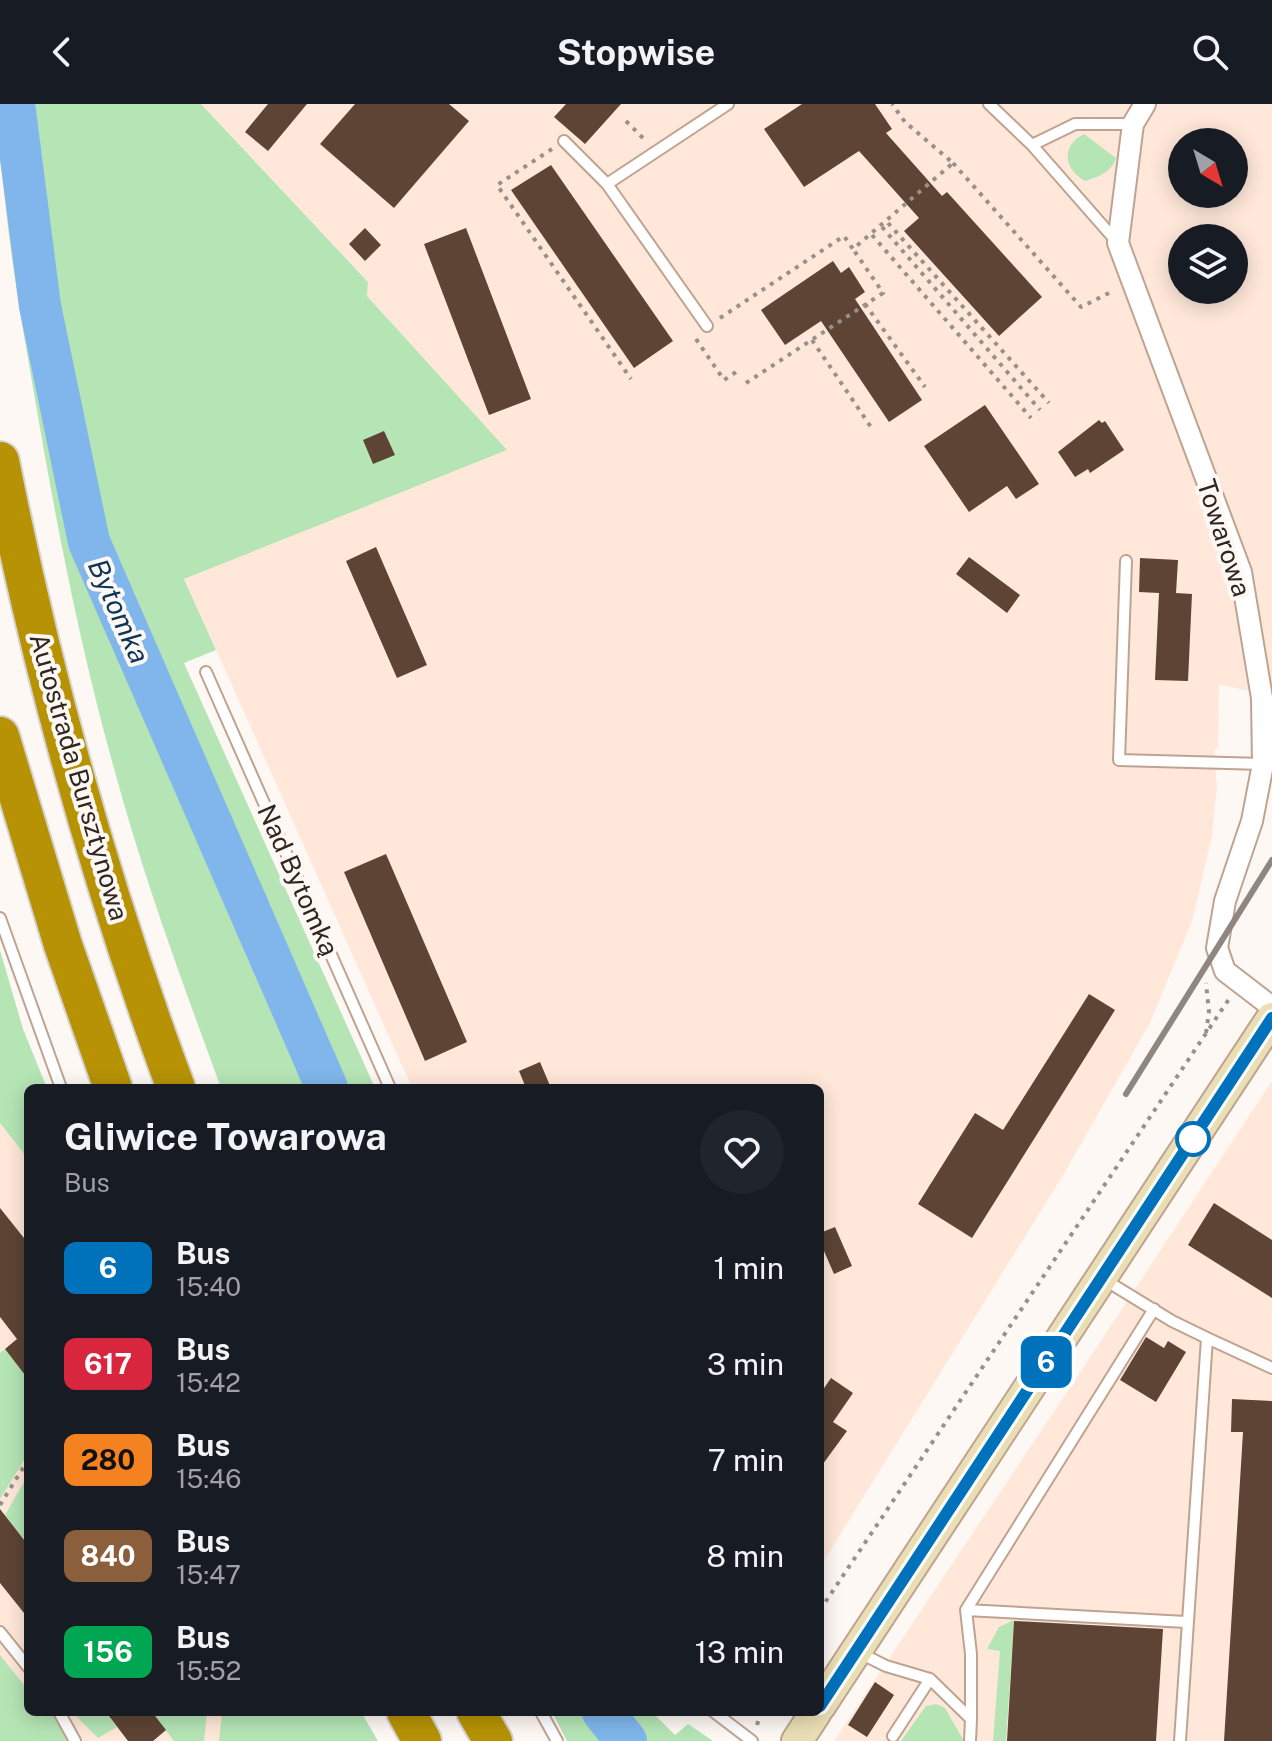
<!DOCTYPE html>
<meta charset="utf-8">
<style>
body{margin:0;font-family:"Public Sans",sans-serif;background:#20242c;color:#f1f3f6;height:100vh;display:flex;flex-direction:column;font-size:30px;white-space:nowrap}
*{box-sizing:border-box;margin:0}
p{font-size:26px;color:#9ea1a6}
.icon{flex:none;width:44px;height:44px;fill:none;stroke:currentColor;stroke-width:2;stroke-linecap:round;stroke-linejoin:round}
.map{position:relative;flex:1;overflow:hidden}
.panel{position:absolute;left:24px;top:980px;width:800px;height:632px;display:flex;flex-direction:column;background:#171b24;border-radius:12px;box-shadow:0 4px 20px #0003}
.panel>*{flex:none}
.badge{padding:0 16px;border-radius:12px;font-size:28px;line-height:52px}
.needle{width:52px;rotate:142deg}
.controls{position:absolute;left:1168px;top:24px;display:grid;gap:16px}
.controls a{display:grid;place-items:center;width:80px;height:80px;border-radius:50%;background:#171b24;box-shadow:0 4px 20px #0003;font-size:40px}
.map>.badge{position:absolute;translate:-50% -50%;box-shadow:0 0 0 4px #fff}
.round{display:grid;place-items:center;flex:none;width:84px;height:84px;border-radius:42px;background:#20242c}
.summary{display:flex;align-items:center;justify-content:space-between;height:136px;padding:0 40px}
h1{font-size:38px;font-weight:700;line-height:60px}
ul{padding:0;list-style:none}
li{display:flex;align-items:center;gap:24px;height:96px;padding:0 40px}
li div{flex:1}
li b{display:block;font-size:30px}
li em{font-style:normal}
li .badge{min-width:88px;font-weight:700;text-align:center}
header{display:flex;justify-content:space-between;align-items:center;height:104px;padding:0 40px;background:#171b24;font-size:36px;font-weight:700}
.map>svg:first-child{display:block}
.built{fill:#ffe8da;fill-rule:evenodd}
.green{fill:#b5e5b5}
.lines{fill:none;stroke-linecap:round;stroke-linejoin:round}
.river{stroke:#80b6ec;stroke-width:42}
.building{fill:#5d4435}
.lane-casing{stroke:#bfa390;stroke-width:14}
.street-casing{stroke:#bfa390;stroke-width:24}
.secondary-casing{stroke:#bfa390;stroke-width:34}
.highway-casing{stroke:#d6d4d2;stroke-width:42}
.path{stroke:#98908a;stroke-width:4;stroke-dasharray:4 6;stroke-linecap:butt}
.lane{stroke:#fff;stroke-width:10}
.street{stroke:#fff;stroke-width:20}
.secondary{stroke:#e9deb4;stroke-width:30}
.highway{stroke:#b69204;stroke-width:38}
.rail{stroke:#8f8680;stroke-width:6}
.line-casing{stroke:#fff;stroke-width:18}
.line{stroke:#0072bc;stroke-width:12}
.stop-dot{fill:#fff;stroke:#0072bc;stroke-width:4}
.labels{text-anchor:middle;stroke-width:8;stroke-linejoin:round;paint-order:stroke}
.street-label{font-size:26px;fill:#31261f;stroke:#fef8f4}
.water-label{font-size:28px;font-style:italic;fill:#0d3558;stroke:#fef8f4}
</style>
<header><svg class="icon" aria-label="back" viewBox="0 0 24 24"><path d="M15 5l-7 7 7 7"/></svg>Stopwise<svg class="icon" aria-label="search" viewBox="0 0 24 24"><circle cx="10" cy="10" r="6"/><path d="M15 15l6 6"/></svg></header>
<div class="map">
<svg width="1272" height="1637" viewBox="0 0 1272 1637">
<rect width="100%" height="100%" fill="#fef8f4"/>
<path class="built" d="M201 0H1272V591L1219 581 1218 643 1214 647 1217 683 1212 732 1192 817 1150 919 1065 1068 820 1463V984H412L184 474 506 346 367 192 368 178ZM1182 38H1234V90H1182ZM1182 134H1234V186H1182Z
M1272 977V1637H834L1077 1273Z
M0 1019 28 1055V1608H239L236 1637H0Z"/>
<path class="green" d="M0 0H201L368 178 367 192 507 346 184 475 216 546 184 559 375 984H221C183 880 144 775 115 668 81 547 57 424 36 301 19 202 0 100 0 0Z
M1084 30 1116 54C1112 68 1098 73 1085 77 1063 65 1061 41 1084 30Z
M0 846 23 925 47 984H28V1055L0 1019Z
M5 1245 28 1275V1350L0 1395V1249Z
M28 1371V1441L5 1411Z
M1014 1516 1006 1637H993L1000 1547 987 1545 999 1523Z
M0 1551 28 1586V1608H52L69 1637H0Z
M936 1600 945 1604 964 1637H901L926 1602Z
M72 1608H106L117 1623 98 1634Z
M152 1608H207L204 1637H174Z
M222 1608H361L378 1637H219Z
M552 1608H652L675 1631 688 1620 713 1637H567Z"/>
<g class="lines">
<path class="river" d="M14 0 40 202 89 438 327 984
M603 1608 626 1637"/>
</g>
<path class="building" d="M268 0H307L268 47 245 28Z
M355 0H449L469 17 394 104 320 40Z
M566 0H621L585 40 554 13Z
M802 0H875L892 25 886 29 942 92 947 88 1042 193 999 232 904 127 919 114 859 47 804 83 764 25Z
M551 61 673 237 634 264 511 86Z
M365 124 381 141 365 157 349 140Z
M466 124 531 295 489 311 424 140Z
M833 157 841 169 849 163 865 188 855 195 922 296 889 318 821 217 785 241 761 206Z
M985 301 1039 380 1016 395 1007 382 969 408 924 342Z
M1099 316 1102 319 1105 317 1124 346 1090 369 1088 365 1075 373 1058 348Z
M384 327 395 351 373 360 363 336Z
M376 443 427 561 397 574 346 457Z
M969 453 1020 491 1007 509 956 470Z
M1140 454 1178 456 1176 489 1192 490 1188 577 1155 576 1159 489 1139 488Z
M386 750 467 938 425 957 344 768Z
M1089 890 1115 906 972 1134 918 1100 975 1009 1003 1026Z
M540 958 551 984H526L519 967Z
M1214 1099 1272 1136V1194L1188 1141Z
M0 1104 28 1139V1275L5 1245 17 1235 0 1213Z
M835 1123 852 1162 834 1170 820 1138V1129Z
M1146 1233 1164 1244 1168 1237 1186 1248 1156 1298 1120 1276Z
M831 1274 853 1289 833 1318 847 1327 820 1364V1290Z
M1232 1295 1272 1297V1637H1224L1243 1328H1231Z
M0 1405 28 1441V1514L0 1479Z
M1014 1517 1163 1525 1156 1637H1007Z
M875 1578 894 1591 867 1633 848 1621Z
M106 1608H152L166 1626 153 1637H128Z"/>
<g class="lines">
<g class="lane-casing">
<path id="lane" d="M989 0 1032 41 1117 138
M564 37 607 80 707 222
M1032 41 1075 20H1133
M607 80 728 0
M1126 457 1119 656 1263 660
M206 568 390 984
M0 814 61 984
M1105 1176 1172 1217 1207 1234 1180 1637
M1207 1234 1272 1264
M966 1506 1186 1518
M0 1528 28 1563
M858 1548 886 1562 930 1575 971 1615 970 1637
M59 1608 75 1637
M541 1608 557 1637
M714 1608 752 1637
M971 1615V1550L966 1506 1154 1205
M893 1632 930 1575"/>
</g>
<g class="street-casing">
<path id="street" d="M1145 0 1133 20 1118 139 1241 468 1262 594 1263 660 1252 717 1225 797 1217 844 1225 867 1272 903"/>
</g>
<g class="secondary-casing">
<path id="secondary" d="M820 1602 1272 914
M797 1637 816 1608"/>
</g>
<g class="highway-casing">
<path id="highway" d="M0 357C42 570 100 780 176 984
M0 632 63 841 113 984
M406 1608 422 1637
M476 1608 493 1637"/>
</g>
<path class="path" d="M626 17 644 35
M552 45 497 81 631 275
M953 59 1081 203 1111 188
M888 119 1049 299
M882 123 1040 306
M872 131 1031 314
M865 200 925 283
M720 214 844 132 853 145 953 59 905 18 892 0
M696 235 724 276 739 266
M812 236 873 326
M746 279 883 189 853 145
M1206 929 1209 908 1206 879
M0 1401 28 1356
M820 1506 1229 895
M757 1621 761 1608"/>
<use href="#lane" class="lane"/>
<use href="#street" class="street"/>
<use href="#secondary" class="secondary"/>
<use href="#highway" class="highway"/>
<path class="rail" d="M1126 990 1272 756"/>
</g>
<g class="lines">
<g class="line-casing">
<path id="line" d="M820 1602 1272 914"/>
</g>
<use href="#line" class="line"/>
</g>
<circle class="stop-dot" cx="1193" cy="1035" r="16"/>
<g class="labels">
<g class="street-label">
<text transform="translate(1224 434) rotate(72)" y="9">Towarowa</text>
<text transform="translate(79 673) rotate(74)" y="9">Autostrada Bursztynowa</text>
<text transform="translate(298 776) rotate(66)" y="9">Nad Bytomką</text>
</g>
<g class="water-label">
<text transform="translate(119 507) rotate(66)" y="10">Bytomka</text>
</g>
</g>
</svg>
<div class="controls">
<a><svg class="needle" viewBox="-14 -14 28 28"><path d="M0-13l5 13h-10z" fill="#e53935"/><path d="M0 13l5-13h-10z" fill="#9ea1a6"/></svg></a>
<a><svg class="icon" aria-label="layers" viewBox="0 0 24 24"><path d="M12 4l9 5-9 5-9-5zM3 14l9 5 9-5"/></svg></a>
</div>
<b class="badge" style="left:1046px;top:1258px;background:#0072bc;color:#fff">6</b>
<section class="panel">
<div class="summary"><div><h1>Gliwice Towarowa</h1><p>Bus</p></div><a class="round"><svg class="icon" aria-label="heart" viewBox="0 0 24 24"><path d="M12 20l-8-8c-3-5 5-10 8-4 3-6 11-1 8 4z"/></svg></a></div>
<ul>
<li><span class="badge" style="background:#0072bc;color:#fff">6</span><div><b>Bus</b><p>15:40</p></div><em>1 min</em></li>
<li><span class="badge" style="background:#d7263d;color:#fff">617</span><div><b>Bus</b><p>15:42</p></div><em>3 min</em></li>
<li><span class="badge" style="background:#f58220;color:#111">280</span><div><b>Bus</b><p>15:46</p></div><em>7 min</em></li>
<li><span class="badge" style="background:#8b5e3c;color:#fff">840</span><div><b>Bus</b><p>15:47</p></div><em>8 min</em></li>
<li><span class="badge" style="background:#00a651;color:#fff">156</span><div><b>Bus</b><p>15:52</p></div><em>13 min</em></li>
</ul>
</section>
</div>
